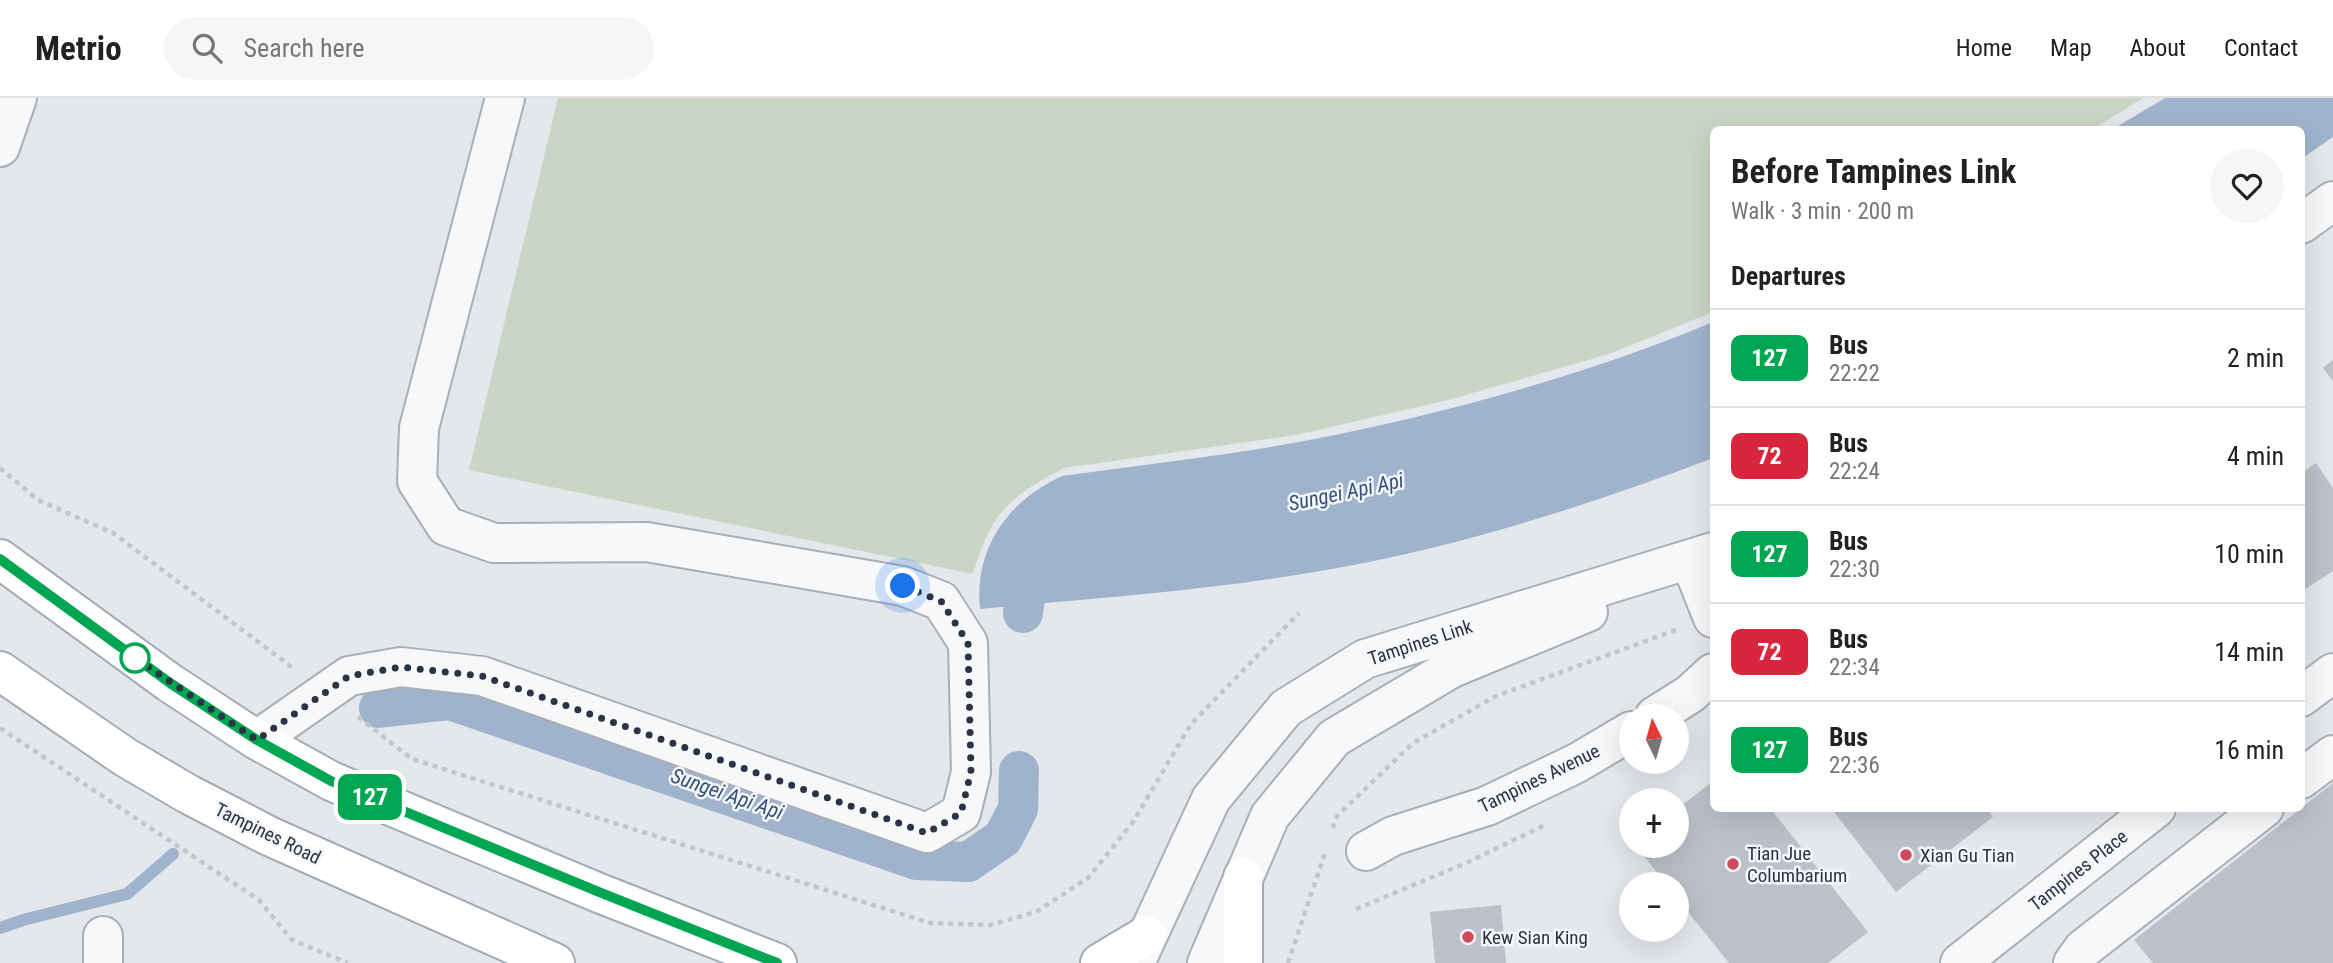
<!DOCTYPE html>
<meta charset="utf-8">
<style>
body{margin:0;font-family:"Roboto Condensed",sans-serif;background:#f6f6f6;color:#222;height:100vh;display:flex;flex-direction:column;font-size:26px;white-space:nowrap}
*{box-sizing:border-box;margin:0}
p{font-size:23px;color:#767676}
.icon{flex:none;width:38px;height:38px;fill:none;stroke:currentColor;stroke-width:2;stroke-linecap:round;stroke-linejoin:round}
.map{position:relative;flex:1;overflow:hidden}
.details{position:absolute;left:1710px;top:28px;width:595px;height:686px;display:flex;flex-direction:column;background:#fff;border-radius:10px;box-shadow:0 7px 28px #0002}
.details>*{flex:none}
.badge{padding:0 14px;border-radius:10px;font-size:24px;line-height:46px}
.needle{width:46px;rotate:355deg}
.controls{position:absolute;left:1619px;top:606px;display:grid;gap:14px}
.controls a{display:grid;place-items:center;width:70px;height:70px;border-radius:50%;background:#fff;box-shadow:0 7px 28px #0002;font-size:35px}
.you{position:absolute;width:35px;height:35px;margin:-18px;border:5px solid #fff;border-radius:50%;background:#1a73e8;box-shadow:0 0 0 10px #1a73e833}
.map>.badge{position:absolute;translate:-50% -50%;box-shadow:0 0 0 4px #fff}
h2{padding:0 21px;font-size:26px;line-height:63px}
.round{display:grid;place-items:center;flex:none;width:74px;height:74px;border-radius:37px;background:#f6f6f6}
.overview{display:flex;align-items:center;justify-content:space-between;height:119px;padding:0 21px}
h1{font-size:33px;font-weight:700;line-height:52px}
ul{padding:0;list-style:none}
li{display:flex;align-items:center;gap:21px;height:98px;padding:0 21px;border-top:2px solid #e0e0e0}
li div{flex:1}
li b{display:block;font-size:26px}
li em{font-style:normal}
li .badge{min-width:77px;font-weight:700;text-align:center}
header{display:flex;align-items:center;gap:42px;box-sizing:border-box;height:98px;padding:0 35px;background:#fff;border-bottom:2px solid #e0e0e0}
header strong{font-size:33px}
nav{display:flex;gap:38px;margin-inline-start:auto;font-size:24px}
.search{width:490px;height:63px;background:#f6f6f6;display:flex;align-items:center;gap:18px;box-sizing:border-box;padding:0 24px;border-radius:38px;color:#767676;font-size:26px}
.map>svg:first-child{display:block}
.green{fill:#c9d6c5}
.water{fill:#9fb4cc}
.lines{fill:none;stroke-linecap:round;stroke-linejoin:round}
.stream{stroke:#9fb4cc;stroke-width:12}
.canal{stroke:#9fb4cc;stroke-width:40}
.building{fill:#bbc0ca}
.minor-casing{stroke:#a9aeb7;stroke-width:42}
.major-casing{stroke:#a3abb8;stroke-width:42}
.path{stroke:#c2c5cb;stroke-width:4.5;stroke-dasharray:5 5;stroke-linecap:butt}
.minor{stroke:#f7f8fa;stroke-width:38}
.major{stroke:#fff;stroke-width:38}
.line-casing{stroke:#fff;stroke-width:16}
.line{stroke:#00a651;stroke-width:10}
.walk{stroke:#2b3445;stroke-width:7;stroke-dasharray:0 12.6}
.stop-dot{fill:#fff;stroke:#00a651;stroke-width:3.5}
.poi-dot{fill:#d1495b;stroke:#f4f6f9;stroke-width:2.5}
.labels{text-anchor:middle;stroke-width:5;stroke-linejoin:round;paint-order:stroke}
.street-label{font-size:19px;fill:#2b3445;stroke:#f4f6f9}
.poi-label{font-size:19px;fill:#2b3445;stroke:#f4f6f9;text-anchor:start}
.water-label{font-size:21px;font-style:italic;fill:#34527a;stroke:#f4f6f9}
</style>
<header>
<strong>Metrio</strong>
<div class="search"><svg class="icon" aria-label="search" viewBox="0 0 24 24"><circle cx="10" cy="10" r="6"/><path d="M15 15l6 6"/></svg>Search here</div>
<nav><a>Home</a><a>Map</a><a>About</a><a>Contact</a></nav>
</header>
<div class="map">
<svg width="2333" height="865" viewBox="0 0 2333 865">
<rect width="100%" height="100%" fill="#e4e7ec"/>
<path class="green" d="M558 0H2143L2093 31 1713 32V214L1609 256 1448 302 1296 337 1064 370C1008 399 991 415 973 476L469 372Z"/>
<path class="water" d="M2165 0H2333V39L2301 61V32L2113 31Z
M1713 224V360C1590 407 1462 448 1332 471 1216 492 1098 500 980 511 974 450 1008 403 1062 378 1141 367 1221 358 1299 344 1440 317 1581 279 1713 224Z"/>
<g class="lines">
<path class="stream" d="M0 830 23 822 127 796 173 756"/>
<path class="canal" d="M1023 515 1027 483 1040 455
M379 610 450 602 917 762 968 764 1003 740 1018 711 1019 673"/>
</g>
<path class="building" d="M2333 262V283L2323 270Z
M2316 365 2333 390V473L2301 494V375Z
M1713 683V710H1770L1868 834 1828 865H1729L1676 799V786H1666L1635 747H1676V712Z
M2333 685V865H2153L2134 842Z
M1831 710H1986L1993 719 1896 794Z
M1501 807 1506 865H1435L1430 814Z"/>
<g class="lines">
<g class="minor-casing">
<path id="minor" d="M0 49 17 0
M2301 126 2333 103
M1690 462 1713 520
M2301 599 2333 575
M1655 618 1690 596 1713 575
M257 642 349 578 401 569 482 578 927 735 961 715 971 674 968 545 941 503 903 488 647 444 494 445 446 428 417 383 419 330 505 0
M2301 681 2333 657
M1366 753 1393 738 1487 708 1577 665 1631 633
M103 838V865
M1135 865 1211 701 1286 610 1365 561 1713 454
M1207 865 1270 718 1334 640 1452 570 1588 514
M1960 865 2156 710
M2073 865 2083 851 2264 710"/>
</g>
<g class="major-casing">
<path id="major" d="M0 461 170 585 257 642 331 683 599 795 777 865
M0 573 125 659 188 696 269 738 555 865
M1100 865 1147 837
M1243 865V779"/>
</g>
<path class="path" d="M0 370 38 402 113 435 293 570
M358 619 412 661 930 825 990 827 1036 814 1088 780 1133 724 1191 626 1299 515
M0 630 259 802 292 842 348 865
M1333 730 1337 718 1413 645 1496 598 1676 532
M1356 811 1466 765 1547 726
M1288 865 1325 755"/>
<use href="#minor" class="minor"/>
<use href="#major" class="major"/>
</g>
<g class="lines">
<g class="line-casing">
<path id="line" d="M0 461 170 585 257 642 331 683 599 794 777 865"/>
</g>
<use href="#line" class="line"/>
<path class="walk" d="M135 560 126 554 257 642 349 578 401 569 482 578 927 735 961 715 971 674 968 545 941 503 903 488"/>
</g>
<circle class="stop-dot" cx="135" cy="560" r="14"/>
<g class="poi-dot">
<circle cx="1906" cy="757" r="7"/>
<circle cx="1733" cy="766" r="7"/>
<circle cx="1468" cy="839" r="7"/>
</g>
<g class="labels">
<g class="street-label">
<text transform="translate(1420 544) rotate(-18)" y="7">Tampines Link</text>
<text transform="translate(1539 680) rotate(-26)" y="7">Tampines Avenue</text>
<text transform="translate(268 735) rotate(26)" y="7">Tampines Road</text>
<text transform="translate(2078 772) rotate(-38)" y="7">Tampines Place</text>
</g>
<g class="poi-label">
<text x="1747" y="762">Tian Jue<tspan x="1747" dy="22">Columbarium</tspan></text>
<text x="1920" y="764">Xian Gu Tian</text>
<text x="1482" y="846">Kew Sian King</text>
</g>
<g class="water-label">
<text transform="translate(1346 394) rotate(-12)" y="7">Sungei Api Api</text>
<text transform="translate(727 696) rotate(19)" y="7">Sungei Api Api</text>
</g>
</g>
</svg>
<div class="controls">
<a><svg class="needle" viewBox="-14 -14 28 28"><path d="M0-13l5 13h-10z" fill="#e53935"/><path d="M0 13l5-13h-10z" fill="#767676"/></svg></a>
<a>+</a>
<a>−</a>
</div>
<div class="you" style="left:903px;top:488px"></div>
<b class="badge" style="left:370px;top:699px;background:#00a651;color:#fff">127</b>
<section class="details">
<div class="overview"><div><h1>Before Tampines Link</h1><p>Walk · 3 min · 200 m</p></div><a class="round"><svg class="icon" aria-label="heart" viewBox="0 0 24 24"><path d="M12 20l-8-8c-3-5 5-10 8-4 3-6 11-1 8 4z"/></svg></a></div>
<h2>Departures</h2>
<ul>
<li><span class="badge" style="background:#00a651;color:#fff">127</span><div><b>Bus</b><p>22:22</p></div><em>2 min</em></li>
<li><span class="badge" style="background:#d7263d;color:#fff">72</span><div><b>Bus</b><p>22:24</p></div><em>4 min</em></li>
<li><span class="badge" style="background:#00a651;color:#fff">127</span><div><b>Bus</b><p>22:30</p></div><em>10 min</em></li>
<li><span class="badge" style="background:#d7263d;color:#fff">72</span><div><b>Bus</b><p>22:34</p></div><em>14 min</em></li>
<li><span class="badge" style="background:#00a651;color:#fff">127</span><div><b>Bus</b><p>22:36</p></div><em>16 min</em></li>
</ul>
</section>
</div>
